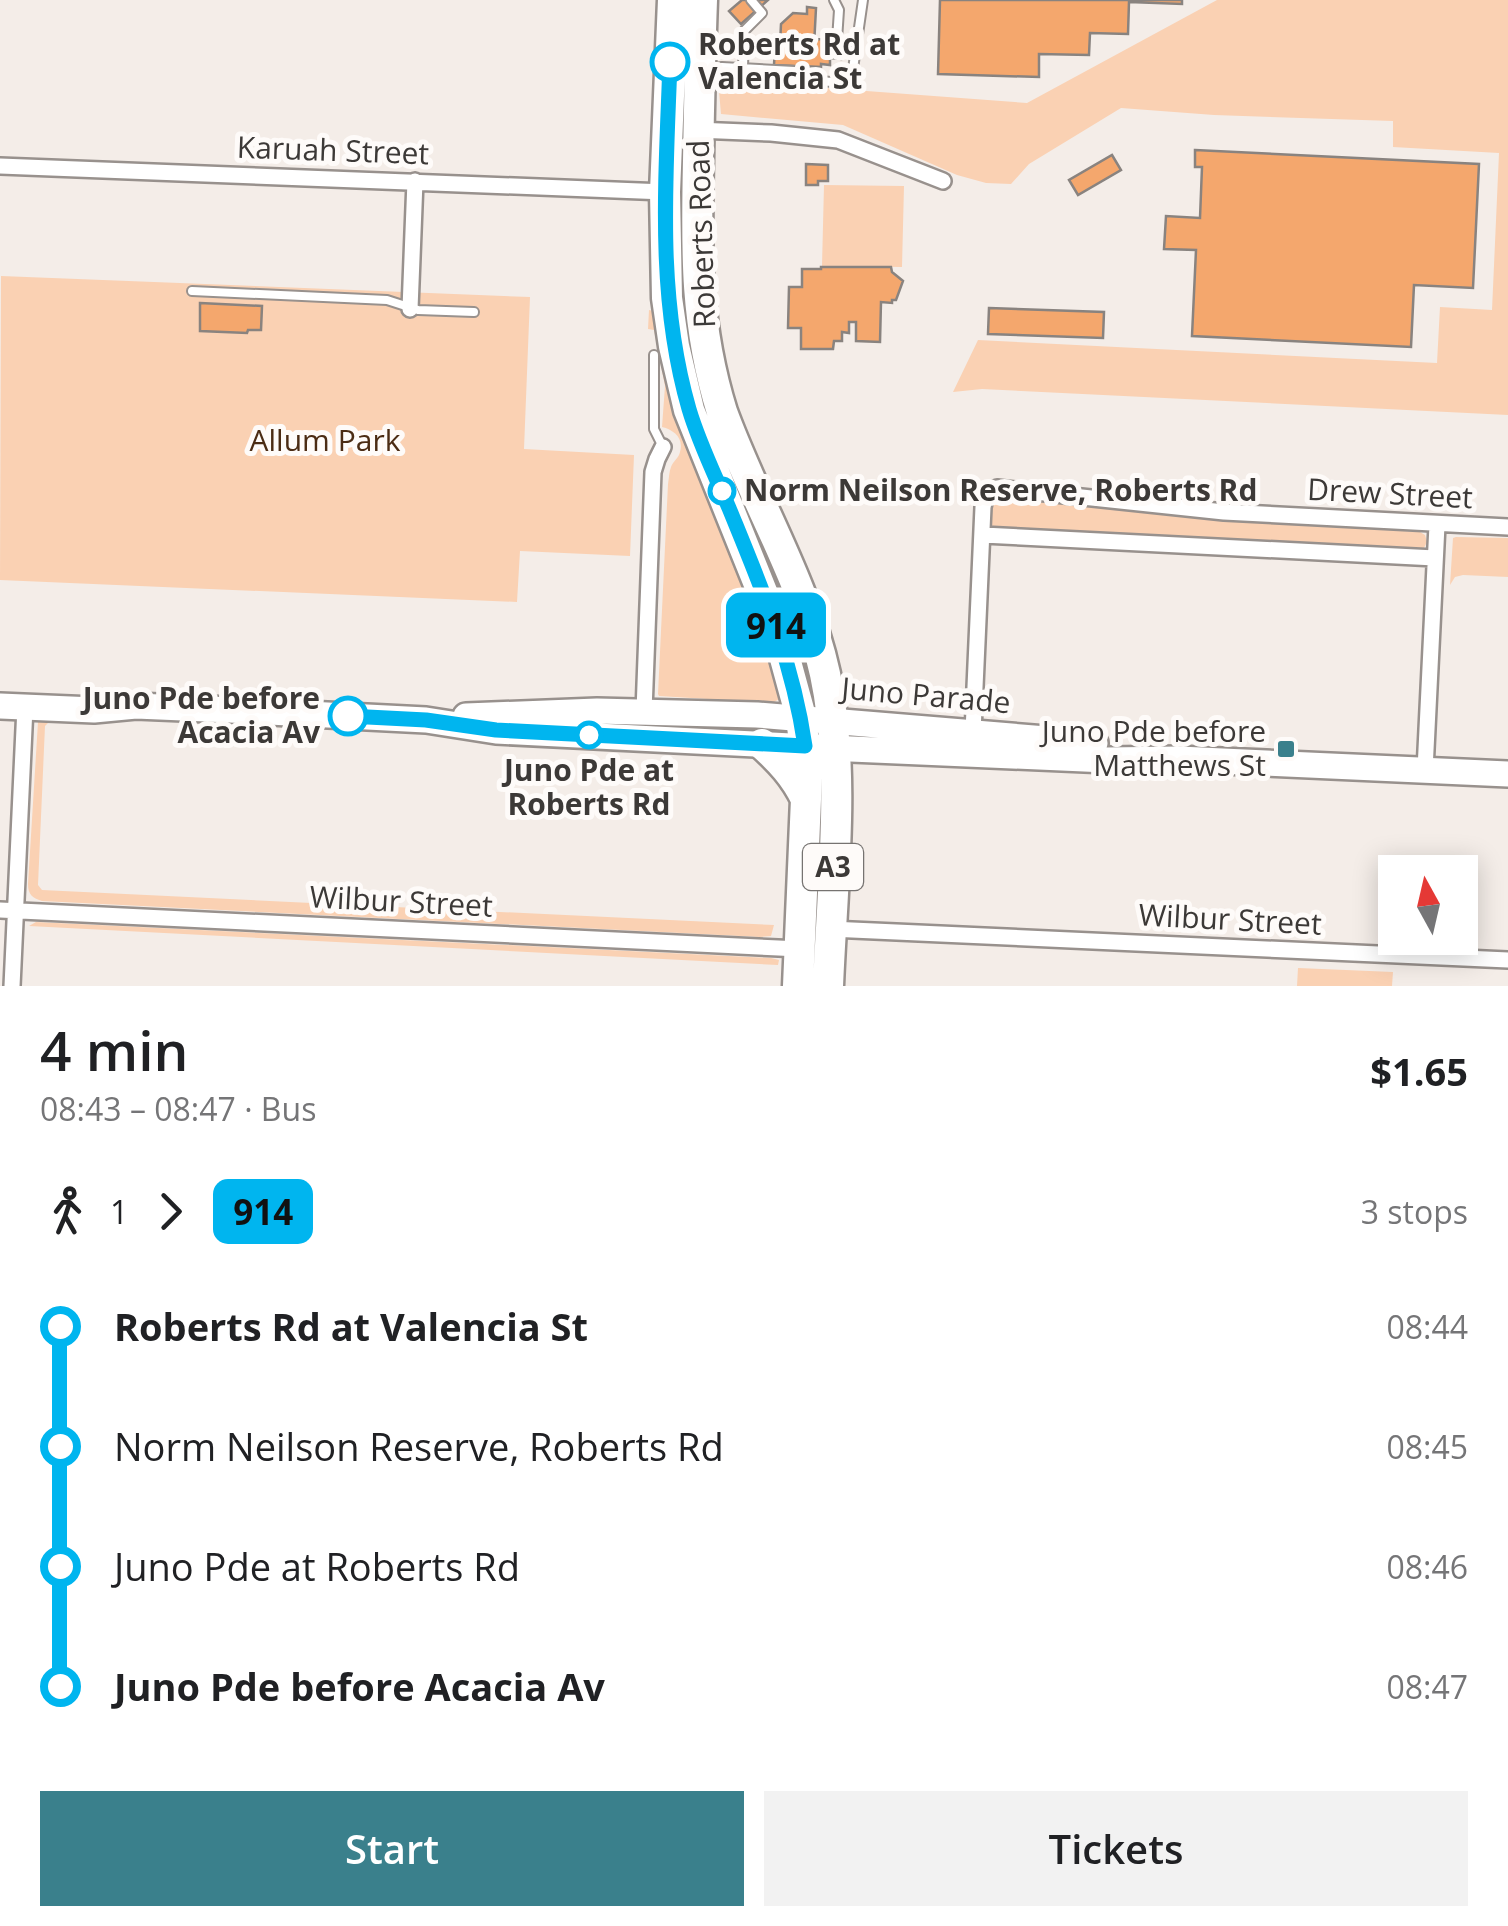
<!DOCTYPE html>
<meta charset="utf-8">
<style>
body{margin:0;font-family:"Open Sans",sans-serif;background:#f2f2f2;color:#202124;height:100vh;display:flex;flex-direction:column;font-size:38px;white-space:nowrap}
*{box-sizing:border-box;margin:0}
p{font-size:32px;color:#757577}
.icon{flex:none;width:55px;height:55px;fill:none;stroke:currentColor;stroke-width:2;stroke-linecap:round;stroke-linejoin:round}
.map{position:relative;height:986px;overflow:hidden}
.sheet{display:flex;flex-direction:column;background:#fff;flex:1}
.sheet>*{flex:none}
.badge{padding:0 20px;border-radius:15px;font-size:35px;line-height:65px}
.needle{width:65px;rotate:352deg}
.controls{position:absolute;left:1378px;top:855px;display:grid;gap:20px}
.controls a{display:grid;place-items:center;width:100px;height:100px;border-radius:0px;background:#fff;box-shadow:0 5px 25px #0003;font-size:50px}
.map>.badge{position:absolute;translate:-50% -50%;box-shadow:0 0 0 5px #fff}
.legs{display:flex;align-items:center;gap:15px;height:110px;padding:0 40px;font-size:32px}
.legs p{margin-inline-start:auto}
.headline{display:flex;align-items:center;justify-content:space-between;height:170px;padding:0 40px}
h1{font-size:55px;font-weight:600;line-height:75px}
.cta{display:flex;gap:20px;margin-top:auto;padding:20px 40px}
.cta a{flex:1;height:115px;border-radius:0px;background:#3a808c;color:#fff;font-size:40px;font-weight:600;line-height:115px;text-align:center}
.cta a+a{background:#f2f2f2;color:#202124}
ul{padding:0 40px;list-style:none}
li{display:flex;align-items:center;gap:35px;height:120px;font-size:38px}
li i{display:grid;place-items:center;width:15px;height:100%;margin:0 12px;background:currentColor}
li i::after{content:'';width:25px;height:25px;margin:-12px;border:8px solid;border-radius:50%;background:#fff}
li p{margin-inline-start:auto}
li:first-child i{background:linear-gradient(#0000 50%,currentColor 0)}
li:last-child i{background:linear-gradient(currentColor 50%,#0000 0)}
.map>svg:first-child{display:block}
.green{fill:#fad1b3}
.building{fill:#f4a76d;stroke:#89837f;stroke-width:2.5}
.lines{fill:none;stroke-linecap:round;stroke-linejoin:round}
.lane-casing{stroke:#98918d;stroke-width:12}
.street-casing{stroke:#98918d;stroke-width:20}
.primary-casing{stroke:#98918d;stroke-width:30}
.highway-casing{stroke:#98918d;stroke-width:35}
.lane{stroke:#fff;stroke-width:8}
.street{stroke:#fff;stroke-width:15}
.primary{stroke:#fff;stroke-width:25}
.highway{stroke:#fff;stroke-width:30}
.line-1-casing{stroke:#fff;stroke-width:22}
.line-1{stroke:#00b5ef;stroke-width:15}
.stop-1-dot{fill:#fff;stroke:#00b5ef;stroke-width:5}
.poi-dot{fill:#3a808c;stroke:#fefbf9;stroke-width:4}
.labels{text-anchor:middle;stroke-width:10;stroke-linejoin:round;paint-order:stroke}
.shield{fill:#fefbf9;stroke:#767371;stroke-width:2.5}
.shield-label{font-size:28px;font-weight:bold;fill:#3c3937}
.stop-label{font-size:30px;font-weight:bold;fill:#3c3937;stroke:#fefbf9;text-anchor:start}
.street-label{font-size:30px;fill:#3c3937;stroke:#fefbf9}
.park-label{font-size:30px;fill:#4b2c14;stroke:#fefbf9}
.poi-label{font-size:30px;fill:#3c3937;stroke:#fefbf9;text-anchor:end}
</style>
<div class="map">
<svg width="1508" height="986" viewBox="0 0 1508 986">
<rect width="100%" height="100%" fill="#f4ede8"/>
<path class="green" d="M1217 0H1508V415L982 389 953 392 978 340 1437 363 1440 307 1492 310 1499 153 1393 147V121L1214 115 1121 108 1029 164 1011 184 986 183 957 175 843 125 721 114 718 80 1027 103Z
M824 185 904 186 902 267 822 266Z
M1 276 530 297 524 449 634 455 630 556 520 551 517 602 0 580Z
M649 310 657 312 751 592 783 697 772 703 659 696 658 694 668 484C669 478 669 472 671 467 673 461 679 458 680 452 684 438 674 430 662 427L665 386 654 330 648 329Z
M1001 498 1230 520 1420 532 1425 535 1427 542 1423 550 994 529C988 520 988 506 996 499Z
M1456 537 1508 538V577L1463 575 1455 577 1450 585 1453 538Z
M38 722H49L45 726 38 885 42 890 774 925 771 936 760 937 42 901C32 898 28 894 28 884Z
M36 922 771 958 779 960 778 965 29 926Z
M1298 968 1393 972 1392 986H1297Z"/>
<path class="building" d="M742 0H768L741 24 729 11Z
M940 0H1182V4L1129 2 1128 34 1090 33 1089 55 1039 54V77L938 74Z
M807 7 816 8 814 46 780 45 781 24 793 13 807 14Z
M815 39 842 40 841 59 830 58V65L821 64V67L802 66V75L794 74V66L774 65 775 45 814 46Z
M1195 150 1479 164 1473 288 1414 285 1411 347 1192 336 1196 250 1164 249 1166 216 1200 218 1202 167H1195Z
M1112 155 1121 170 1078 195 1069 180Z
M806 164 828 165V181H818V185H806Z
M821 267H891L892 272 903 281 896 300H892V303L881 302 880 342 856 341V322H849V333L842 332V341H834L833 349H801V328H788L789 287H802V269H821Z
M200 303 262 306 261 330H248L247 333 200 331Z
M989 308 1104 312 1103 338 988 334Z"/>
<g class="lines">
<g class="lane-casing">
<path id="lane" d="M751 0 762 13 744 31 743 68 766 78 833 82 849 76 853 69 863 0
M834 0 839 10 837 40
M709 69 722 67 794 71
M192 291 387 300 418 310 474 312
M654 355V429L663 447"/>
</g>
<g class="street-casing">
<path id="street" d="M696 130 771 133 838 140 943 181
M0 166 665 192
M410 309 415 181
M983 535 1435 558
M644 711 653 472 657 459 663 447
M973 732 983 507 986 495 997 488 1224 512 1508 527
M1425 770 1437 525
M0 910 800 949
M830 929 1508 960
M12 986 25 707"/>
</g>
<g class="primary-casing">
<path id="primary" d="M0 706 94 710 136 706 230 710 426 720 496 731 851 749 1107 760 1179 759 1508 774
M466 716 597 711 757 715 1095 743"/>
</g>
<g class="highway-casing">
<path id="highway" d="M673 0 665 192 667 298 674 346 689 410 777 629 801 717 806 760V799L798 986
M702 0C700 54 699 107 698 161 696 251 695 325 722 412 754 500 805 582 825 674 846 772 832 886 828 986
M762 744C780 760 795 776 806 799"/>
</g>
<use href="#lane" class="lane"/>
<use href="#street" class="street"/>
<use href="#primary" class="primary"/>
<use href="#highway" class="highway"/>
</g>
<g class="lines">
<g class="line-1-casing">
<path id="line-1" d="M348 716 426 720 496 730 805 746C792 658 762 589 729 508 715 475 699 443 689 409 656 295 666 179 670 62"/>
</g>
<use href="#line-1" class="line-1"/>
</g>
<g class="stop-1-dot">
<circle cx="670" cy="62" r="18"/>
<circle cx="722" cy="491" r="12"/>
<circle cx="348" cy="716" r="18"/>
<circle cx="589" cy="735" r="12"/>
</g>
<rect class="poi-dot" x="1276" y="739" width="20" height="20" rx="5"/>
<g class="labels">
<rect class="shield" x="803" y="844" width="60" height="46" rx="8"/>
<g class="shield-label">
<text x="833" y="877">A3</text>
</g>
<g class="stop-label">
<text x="698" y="55">Roberts Rd at<tspan x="698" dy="34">Valencia St</tspan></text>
<text x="744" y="501">Norm Neilson Reserve, Roberts Rd</text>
<text x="320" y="709" text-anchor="end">Juno Pde before<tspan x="320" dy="34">Acacia Av</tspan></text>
<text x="589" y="781" text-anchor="middle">Juno Pde at<tspan x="589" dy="34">Roberts Rd</tspan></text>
</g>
<g class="street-label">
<text transform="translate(333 151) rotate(2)" y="10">Karuah Street</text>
<text transform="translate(702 234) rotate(-92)" y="10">Roberts Road</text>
<text transform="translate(1390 494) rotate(3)" y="10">Drew Street</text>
<text transform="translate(926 696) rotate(5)" y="10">Juno Parade</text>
<text transform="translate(401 902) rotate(3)" y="10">Wilbur Street</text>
<text transform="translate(1230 920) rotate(3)" y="10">Wilbur Street</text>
</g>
<g class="park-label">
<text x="325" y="451">Allum Park</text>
</g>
<g class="poi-label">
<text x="1266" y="742">Juno Pde before<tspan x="1266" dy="34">Matthews St</tspan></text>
</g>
</g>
</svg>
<div class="controls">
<a><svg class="needle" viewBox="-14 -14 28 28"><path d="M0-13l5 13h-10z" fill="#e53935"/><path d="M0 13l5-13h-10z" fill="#757577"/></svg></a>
</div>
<b class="badge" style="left:776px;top:625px;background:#00b5ef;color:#111">914</b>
</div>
<section class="sheet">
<div class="headline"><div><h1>4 min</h1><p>08:43 – 08:47 · Bus</p></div><b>$1.65</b></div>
<div class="legs"><svg class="icon" aria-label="walk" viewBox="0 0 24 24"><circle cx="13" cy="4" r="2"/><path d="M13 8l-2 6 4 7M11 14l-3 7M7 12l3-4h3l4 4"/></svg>1<svg class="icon" aria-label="forward" viewBox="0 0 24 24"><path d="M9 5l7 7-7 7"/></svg><b class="badge" style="background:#00b5ef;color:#111">914</b><p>3 stops</p></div>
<ul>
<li><i style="color:#00b5ef"></i><b>Roberts Rd at Valencia St</b><p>08:44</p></li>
<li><i style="color:#00b5ef"></i><span>Norm Neilson Reserve, Roberts Rd</span><p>08:45</p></li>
<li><i style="color:#00b5ef"></i><span>Juno Pde at Roberts Rd</span><p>08:46</p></li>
<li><i style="color:#00b5ef"></i><b>Juno Pde before Acacia Av</b><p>08:47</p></li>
</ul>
<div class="cta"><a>Start</a><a>Tickets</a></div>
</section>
